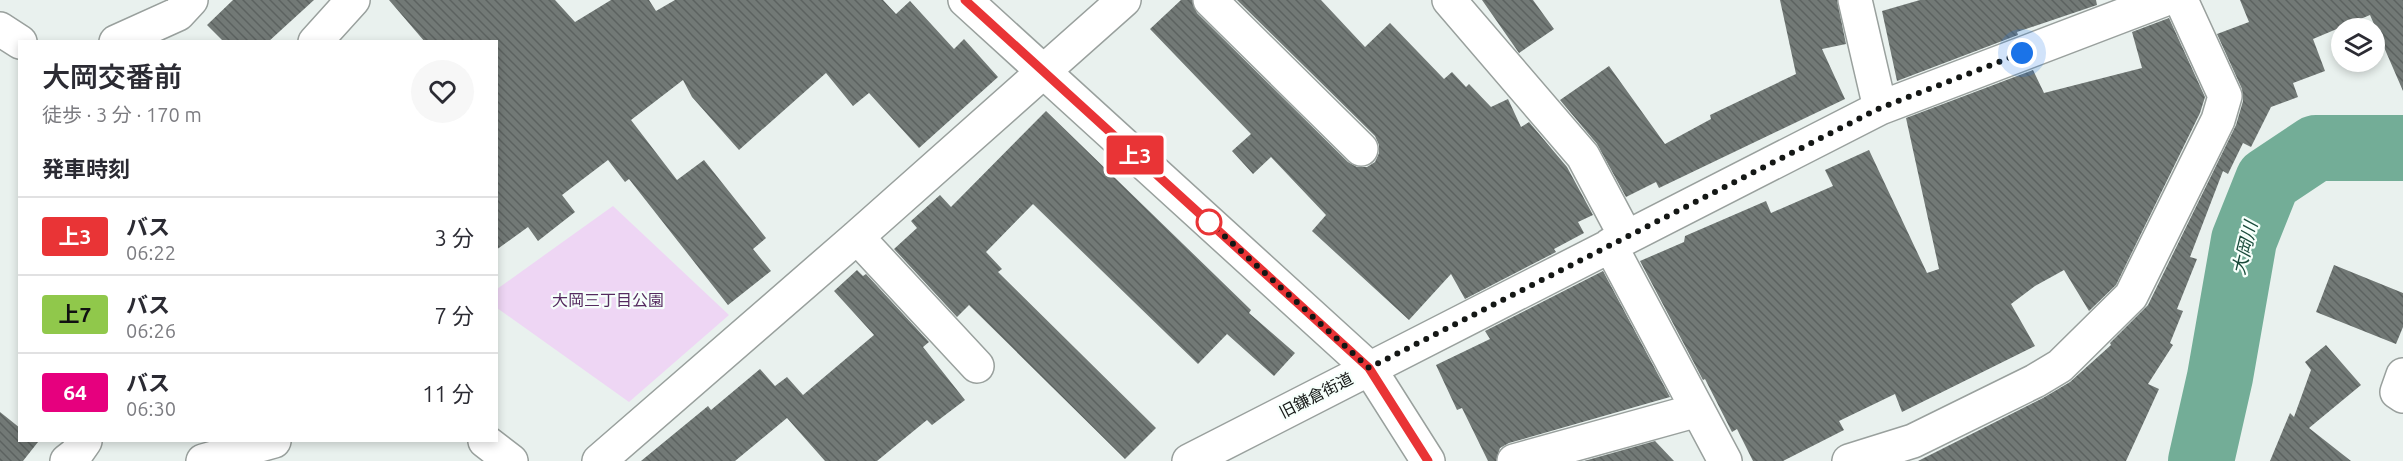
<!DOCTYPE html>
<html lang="ja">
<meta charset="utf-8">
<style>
body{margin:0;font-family:Ubuntu,"Noto Sans JP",sans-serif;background:#f7f7f7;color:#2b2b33;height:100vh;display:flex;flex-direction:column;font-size:22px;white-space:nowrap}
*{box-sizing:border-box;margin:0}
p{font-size:20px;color:#7c7c81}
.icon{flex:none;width:33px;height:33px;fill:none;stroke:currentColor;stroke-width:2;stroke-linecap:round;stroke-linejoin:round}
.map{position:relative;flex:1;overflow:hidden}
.panel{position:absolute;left:18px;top:40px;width:480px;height:402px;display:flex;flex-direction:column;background:#fff;border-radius:0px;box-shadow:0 3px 9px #0003}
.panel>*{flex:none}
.badge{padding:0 12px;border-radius:4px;font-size:21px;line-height:39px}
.fabs{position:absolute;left:2331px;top:18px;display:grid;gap:12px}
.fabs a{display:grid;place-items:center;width:54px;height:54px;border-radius:50%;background:#fff;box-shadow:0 3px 9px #0003;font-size:30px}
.you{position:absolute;width:30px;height:30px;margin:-15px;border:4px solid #fff;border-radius:50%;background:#1a73e8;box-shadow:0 0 0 9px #1a73e833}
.map>.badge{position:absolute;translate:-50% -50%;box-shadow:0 0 0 3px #fff}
h2{padding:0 24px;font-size:22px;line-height:54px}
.round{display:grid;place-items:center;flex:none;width:63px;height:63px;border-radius:32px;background:#f7f7f7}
.summary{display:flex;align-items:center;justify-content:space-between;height:102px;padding:0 24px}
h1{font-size:28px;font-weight:600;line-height:45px}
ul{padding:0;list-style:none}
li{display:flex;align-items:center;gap:18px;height:78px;padding:0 24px;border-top:2px solid #e1e1e2}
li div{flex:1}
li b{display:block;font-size:22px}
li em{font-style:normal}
li .badge{min-width:66px;font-weight:700;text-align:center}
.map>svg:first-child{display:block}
.green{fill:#eed6f4}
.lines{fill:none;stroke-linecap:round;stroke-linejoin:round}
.river{stroke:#73ad97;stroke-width:66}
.building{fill:url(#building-back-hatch)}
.minor-casing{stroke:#99a09d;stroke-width:36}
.minor{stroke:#fff;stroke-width:33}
.line-casing{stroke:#fff;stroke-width:14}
.line{stroke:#e93436;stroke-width:9}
.walk{stroke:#141715;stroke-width:6;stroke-dasharray:0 10.8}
.stop-dot{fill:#fff;stroke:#e93436;stroke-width:3}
.labels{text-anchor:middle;stroke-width:4.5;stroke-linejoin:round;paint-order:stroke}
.park-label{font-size:16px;fill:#552b60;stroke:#f6fffb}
.street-label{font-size:16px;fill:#141715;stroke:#f6fffb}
.water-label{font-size:18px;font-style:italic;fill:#1a4b3b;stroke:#f6fffb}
</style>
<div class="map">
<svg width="2403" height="461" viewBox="0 0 2403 461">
<defs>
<pattern id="building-back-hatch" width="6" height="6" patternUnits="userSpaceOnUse" patternTransform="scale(1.5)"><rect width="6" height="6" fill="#727976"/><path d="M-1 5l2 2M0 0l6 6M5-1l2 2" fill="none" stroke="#5c6260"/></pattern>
</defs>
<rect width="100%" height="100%" fill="#e9f1ee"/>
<path class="green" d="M613 206 729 315 629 402 497 308V289Z"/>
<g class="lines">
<path class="river" d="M2201 461 2220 377 2244 240 2268 180 2316 148H2403"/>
</g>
<path class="building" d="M233 0H314L268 42H224L207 25Z
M389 0H555L575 22 611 0H649L656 11 675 0H883L896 14 910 1 954 49 964 39 998 77 919 148 869 93 853 106 826 73 739 150 692 97 683 80 631 120 677 180 704 160 766 238 753 249 771 271 728 305 629 179 625 182 608 160 562 195 575 212 538 241 528 227 496 250V42H425Z
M1181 0H1192L1197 13 1348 162 1357 167H1367L1375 162 1379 153V145L1375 136 1237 0H1321L1365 47 1390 23 1444 79 1452 72 1466 87 1469 84 1491 107 1508 99 1521 127 1529 122 1567 167 1593 215 1578 222 1584 233 1554 249 1556 252 1465 299 1451 274 1409 320 1312 231 1326 215 1271 157 1253 174 1232 151 1251 134 1150 29Z
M1482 0H1533L1554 29 1519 53Z
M1780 0H1837L1846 44 1822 49 1845 99 1659 188 1656 182 1626 197 1597 144 1560 100 1609 66 1665 144 1711 119 1710 115 1796 74Z
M1920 0H2096L2097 5 2017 32 2018 35 1897 81 1882 11Z
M2240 0H2403V91L2370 15 2313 39 2325 71 2293 83 2298 97 2271 107 2251 147 2243 143 2228 174 2223 171 2190 257 2197 259 2177 309 2183 311 2170 343 2173 345 2148 384 2159 389 2126 461H1918L2043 398 2070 382 2111 345 2110 343 2148 305 2236 125 2243 101 2242 89 2217 34 2249 22Z
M2169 18 2205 97 2200 113 2116 285 2089 311 2064 270 2035 286 2011 304 2035 346 1902 412 1895 394 1839 421 1844 430 1783 461H1753L1737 429 1732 432 1705 379 1703 380 1640 261 1684 242 1685 236 1766 201 1771 213 1833 186 1825 170 1869 150 1927 273 1939 269 1906 118 2033 70 2044 93 2142 68 2132 32Z
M1046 111 1251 310 1249 313 1295 353 1274 376 1227 334 1198 364 1033 204 986 252 1002 269 998 272 1156 428 1125 459 969 305 957 317 894 249 917 228 911 221 940 195 951 207Z
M2334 265 2403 293V327L2396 344 2316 312Z
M857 270 863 276 866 274 929 342 923 347 965 400 932 425 927 420 877 461H825L787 418 735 461H641L708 406 711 410 760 369 775 386 787 377 803 395 874 335 834 291Z
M1603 271 1670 397 1509 443 1500 448 1496 461H1488L1462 408 1457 410 1436 365 1490 339 1485 331Z
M2326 345 2361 385 2309 428 2351 461H2270L2290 413 2294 417 2311 370 2305 362Z
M0 412 20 428V441L38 442 23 461H0Z
M1655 441 1674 461H1584Z"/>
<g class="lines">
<g class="minor-casing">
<path id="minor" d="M965 0 1369 368 1428 461
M1210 0 1361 149
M1449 0 1583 156 1626 237
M1855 0 1880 108
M0 29 20 42
M116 42 178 14 191 0
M315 42 353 0
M857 237 977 366
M1610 245 1725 461
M2403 375 2397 392 2403 396
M485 441 511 461
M67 461 76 454 85 441
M203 461 274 441
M599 461 857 237 1124 0
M1189 461 1880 108 2163 0
M1514 461 1698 410
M1849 461 1913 441 2035 381 2060 366 2131 296 2218 120 2225 96 2181 0"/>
</g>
<use href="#minor" class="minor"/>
</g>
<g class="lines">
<g class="line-casing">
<path id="line" d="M965 0 1369 368 1428 461"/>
</g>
<use href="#line" class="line"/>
<path class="walk" d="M1209 222 1369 368 1880 108 2022 53"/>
</g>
<circle class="stop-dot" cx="1209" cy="222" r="12"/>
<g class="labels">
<g class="park-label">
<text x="608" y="306">大岡三丁目公園</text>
</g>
<g class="street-label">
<text transform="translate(1316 395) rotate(-27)" y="6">旧鎌倉街道</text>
</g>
<g class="water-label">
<text transform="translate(2245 248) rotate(-76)" y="6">大岡川</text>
</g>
</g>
</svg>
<div class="fabs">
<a><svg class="icon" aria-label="layers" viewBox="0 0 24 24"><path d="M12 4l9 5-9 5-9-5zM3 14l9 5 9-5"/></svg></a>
</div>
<div class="you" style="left:2022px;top:53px"></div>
<b class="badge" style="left:1135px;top:155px;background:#e93436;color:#fff">上3</b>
<section class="panel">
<div class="summary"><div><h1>大岡交番前</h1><p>徒歩 · 3 分 · 170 m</p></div><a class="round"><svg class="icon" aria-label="heart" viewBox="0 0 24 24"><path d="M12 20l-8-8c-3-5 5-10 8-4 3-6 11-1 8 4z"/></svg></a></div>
<h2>発車時刻</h2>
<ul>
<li><span class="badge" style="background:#e93436;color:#fff">上3</span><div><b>バス</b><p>06:22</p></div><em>3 分</em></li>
<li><span class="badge" style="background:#90c84b;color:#111">上7</span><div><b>バス</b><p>06:26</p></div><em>7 分</em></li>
<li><span class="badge" style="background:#e6007e;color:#fff">64</span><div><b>バス</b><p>06:30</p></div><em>11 分</em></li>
</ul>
</section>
</div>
